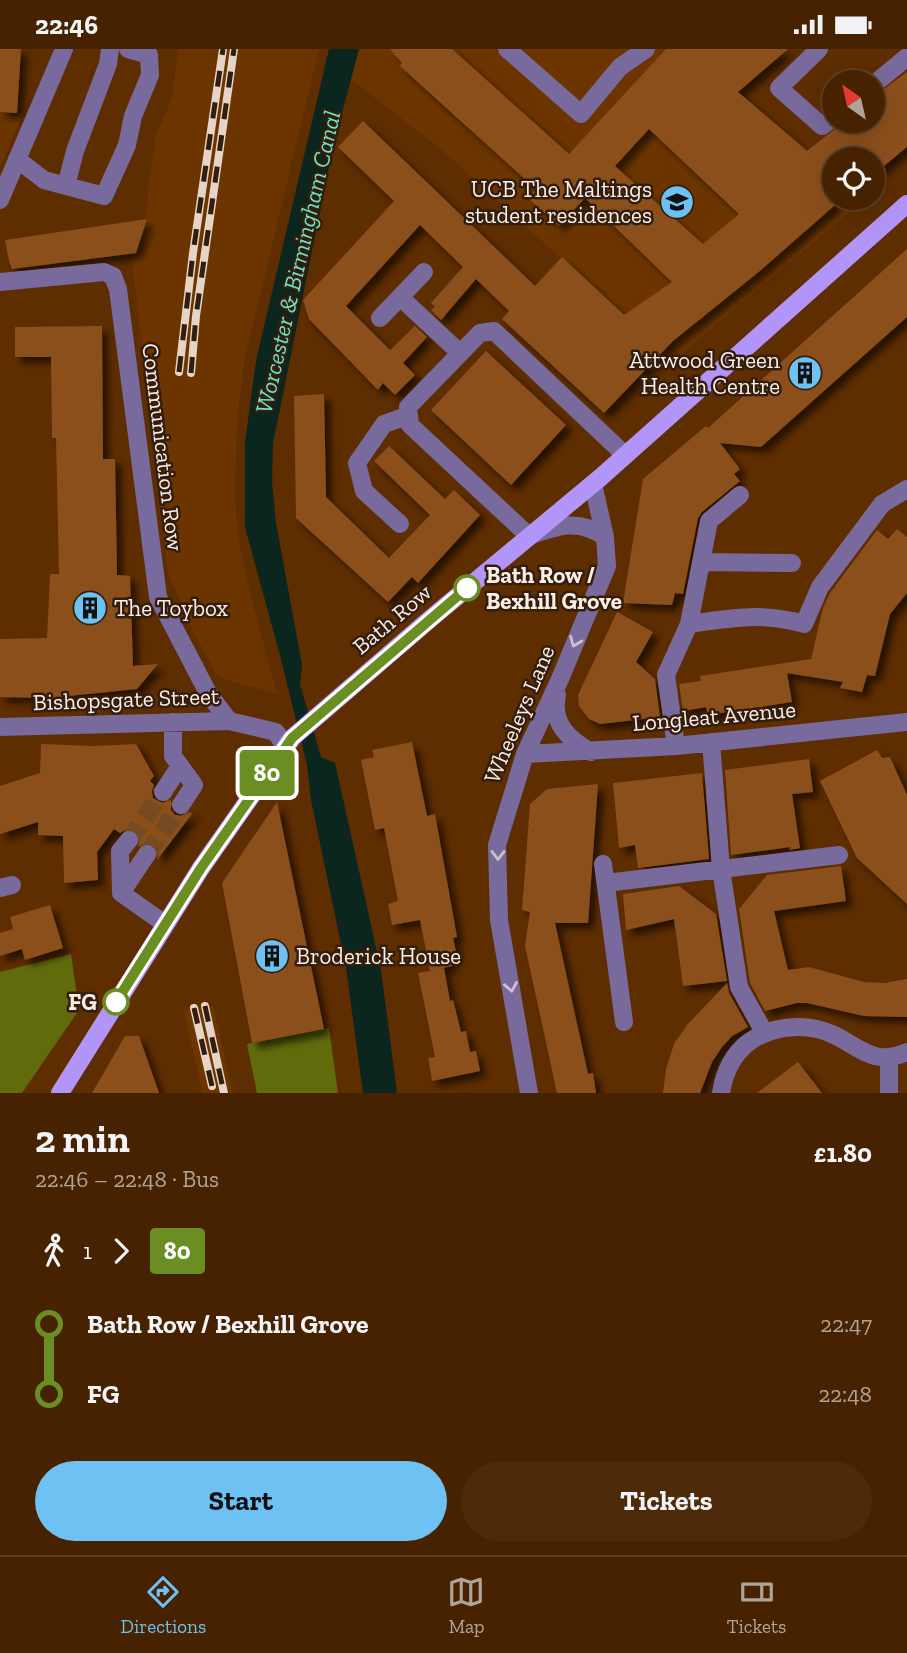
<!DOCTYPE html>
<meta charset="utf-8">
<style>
body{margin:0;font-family:"Zilla Slab",serif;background:#4d2a0a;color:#f1f3f6;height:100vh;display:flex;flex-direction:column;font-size:26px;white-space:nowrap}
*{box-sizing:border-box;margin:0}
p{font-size:23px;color:#b0a499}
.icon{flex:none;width:38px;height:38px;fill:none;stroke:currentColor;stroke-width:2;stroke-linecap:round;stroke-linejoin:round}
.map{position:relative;height:1044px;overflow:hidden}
.details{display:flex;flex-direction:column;background:#462200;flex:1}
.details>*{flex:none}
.badge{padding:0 14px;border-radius:5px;font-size:24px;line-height:46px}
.needle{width:46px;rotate:326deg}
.buttons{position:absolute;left:822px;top:21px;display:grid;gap:14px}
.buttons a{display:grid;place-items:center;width:63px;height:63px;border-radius:50%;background:#462200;box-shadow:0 7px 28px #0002,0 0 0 2px #5e3f22;font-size:35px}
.map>.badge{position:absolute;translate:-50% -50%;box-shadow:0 0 0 4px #fff}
.legs{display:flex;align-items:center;gap:10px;height:77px;padding:0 35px;font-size:23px}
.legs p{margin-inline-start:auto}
.summary{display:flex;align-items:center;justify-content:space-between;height:119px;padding:0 35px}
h1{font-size:38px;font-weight:700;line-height:52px}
.cta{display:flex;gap:14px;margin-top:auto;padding:14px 35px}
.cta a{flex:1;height:80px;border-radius:42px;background:#6ec2f3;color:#111;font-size:28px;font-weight:700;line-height:80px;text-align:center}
.cta a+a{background:#4d2a0a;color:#f1f3f6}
ul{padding:0 35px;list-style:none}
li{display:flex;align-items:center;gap:24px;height:70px;font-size:26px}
li i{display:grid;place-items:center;width:10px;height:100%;margin:0 9px;background:currentColor}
li i::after{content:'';width:18px;height:18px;margin:-9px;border:5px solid;border-radius:50%;background:#462200}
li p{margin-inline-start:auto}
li:first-child i{background:linear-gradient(#0000 50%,currentColor 0)}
li:last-child i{background:linear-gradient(currentColor 50%,#0000 0)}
.status{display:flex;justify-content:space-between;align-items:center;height:49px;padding:0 35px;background:#462200;direction:ltr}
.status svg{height:19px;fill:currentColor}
.dock{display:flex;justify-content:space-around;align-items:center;height:98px;border-top:2px solid #5e3f22;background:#462200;font-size:19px;color:#b0a499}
.dock a{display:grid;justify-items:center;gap:4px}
.dock .active{color:#6ec2f3}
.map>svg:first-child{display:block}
.built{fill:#6c3500}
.green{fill:#616b0c}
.water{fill:#0b251f}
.building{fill:#8b4f1d;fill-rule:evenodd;filter:url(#shadow)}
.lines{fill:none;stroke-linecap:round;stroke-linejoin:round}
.minor-tunnel{stroke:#764a22;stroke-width:18;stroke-dasharray:18 9;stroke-linecap:butt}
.minor{stroke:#786a9c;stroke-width:18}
.major{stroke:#b295f9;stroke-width:18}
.rail-casing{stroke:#e6d4c7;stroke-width:8}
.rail{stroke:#331d0d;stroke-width:5;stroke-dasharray:16;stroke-linecap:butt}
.oneway{stroke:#cdc0cc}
.line-1-casing{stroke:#fff;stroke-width:16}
.line-1{stroke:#6b8e23;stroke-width:10}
.stop-1-dot{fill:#fff;stroke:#6b8e23;stroke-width:3.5}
.labels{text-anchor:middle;stroke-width:5;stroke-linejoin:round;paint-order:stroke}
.poi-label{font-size:23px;fill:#fbeee6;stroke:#331d0d;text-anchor:end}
.street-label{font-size:23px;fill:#fbeee6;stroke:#331d0d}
.stop-label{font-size:23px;font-weight:bold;fill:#fbeee6;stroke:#331d0d;text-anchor:start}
.water-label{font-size:24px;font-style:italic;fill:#68e5c9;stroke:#331d0d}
</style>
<div class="status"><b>22:46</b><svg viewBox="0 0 49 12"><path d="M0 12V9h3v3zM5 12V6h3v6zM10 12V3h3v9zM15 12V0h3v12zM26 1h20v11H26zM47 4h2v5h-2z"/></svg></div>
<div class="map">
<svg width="907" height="1044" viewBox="0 0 907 1044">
<defs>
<filter id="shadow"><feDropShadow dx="6" dy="6" stdDeviation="3.5" flood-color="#0009"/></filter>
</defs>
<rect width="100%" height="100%" fill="#5e2d00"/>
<path class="built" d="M178 0H319L245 309 237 368 235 444 237 481 247 532 277 645 229 632 216 625 193 582 168 524 132 211 147 170 148 142 156 86 172 49Z
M359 0H699L732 38 808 101 835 131V149H850L857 157 673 312 442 101 352 31Z
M0 63 23 65 0 118Z
M213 956 233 1044H202L184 961Z"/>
<path class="green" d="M71 905 79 961 22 1044H0V923Z
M329 979 338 1044H257L247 995Z"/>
<path class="water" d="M329 0H359L334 94 273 394 272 434 276 474 302 616 300 635 321 708 335 714 381 921 397 1044H363L346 919 311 751 307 716 280 606 245 478V394L256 312Z"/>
<path class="building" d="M0 0H21L17 64 0 63Z
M390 0H452L569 105 666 0H788L738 43 807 102 845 72H873V48L907 23V98L873 126V110H835V156L761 221 673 292 604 364 502 270 509 262 476 230 441 271 431 261 435 258 431 254 463 218 420 176 346 257 390 301 415 277 427 288 403 314 415 326 395 346 383 334 378 341 309 270 303 251 394 152 338 98 363 72 535 237 562 208 624 266 672 233 585 149 559 177 528 149 536 140 400 17 402 14ZM649 80 739 165 703 195 615 117Z
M147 170 136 204 12 220 9 212 5 191Z
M907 200V268L761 398 720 394 740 420 734 425 740 432 702 463 698 469 683 545 675 544 672 556 623 554 643 430 706 377 708 379Z
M102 277 103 410H115L117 526 130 527 133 617 158 615 137 640 49 649 0 648V590L47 589 50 525H59L56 389H52L51 308H15V278Z
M486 302 566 376 511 436 431 361Z
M324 345 326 448 389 509 430 466 374 412 389 397 445 450 454 441 480 466 418 534 412 528 388 553 296 469 294 347Z
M897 480 907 488V544L890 565 875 627 867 626 862 643 840 639 843 633 787 624 792 653 708 666 706 658 683 662 679 635 701 632 700 627 811 610 823 559 830 544 877 481 888 490Z
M617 563 653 583 636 613 655 630 660 668 600 675 589 670 579 657 578 646Z
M412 693 427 767 435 765 457 888 453 889 457 907 450 908 452 917 430 922 420 871 392 876 388 855 398 852 384 779 375 781 361 711 374 708 372 701Z
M41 695 94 697 136 695 154 727 150 732 154 736 152 742 153 749 162 754 171 751V761L175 766 181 767 190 763 192 765 157 811 158 805 154 796 147 794 138 798 140 788 136 782 126 780 120 784 114 780 97 803 98 831 64 834 63 787 38 786V773L0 785V737L40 724Z
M877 701 882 709 890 708 907 746V855L857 809 820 732Z
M809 710 813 743 792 745 800 799 789 801 791 798 731 806 725 721Z
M702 724 709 810 638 819 635 796 619 799 613 734Z
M598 735 588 874H555L588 1025 593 1024 596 1044H557L525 897 530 863 522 861 530 755 547 740Z
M277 753 324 980 252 994 222 834Z
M841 817 846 852 774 862 788 921 809 918 864 933 884 934 907 930V968L864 967 807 954H797L765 962 750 934 739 860 767 826Z
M679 837 716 865 727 932 683 937 674 870 626 881 623 845Z
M50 856 63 899 25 911 22 900 0 907V884L13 880 10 868Z
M444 919 450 952 453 951 461 983 466 982 470 1003 476 1002 480 1022 432 1032 428 1009 435 1008 418 924Z
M727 934 729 944 748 978 732 987 722 998 712 1013 700 1044H663L666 1020 674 995 687 976Z
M125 987H139L159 1044H92Z
M798 1013 822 1044H757Z"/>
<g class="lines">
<path class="minor-tunnel" d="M129 791 163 743
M147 805 181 756"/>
<path class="minor" d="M507 0 581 65 620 18 646 0
M819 0 779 39 822 77 835 67
M873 36 907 8
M17 110 44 131 104 147 127 96 133 67 150 26 149 6 128 0
M66 137 75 102 108 15 110 0
M0 151 64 0
M0 233 104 223 113 227 118 240 158 548 208 644 229 672
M400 248 460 304
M380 269 424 223
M400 475 364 442 357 414 384 375 409 366
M605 488C578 469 557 477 529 487L410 376 408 358 480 284 494 282 625 406
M702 513 792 514
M689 575C730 569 764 563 804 575L820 538 882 455 907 440
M557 646C551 674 568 690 591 703
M173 673V707L194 736 181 756
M0 678 229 672 276 683 285 698
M711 693 721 820 739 938 764 983
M676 697 666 626 689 575 709 472 740 446
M525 705 676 697 907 673
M163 743 180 717
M147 805 121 844 165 875
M603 815 624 973
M606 834 839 806
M0 839 12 836
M121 844 120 802 129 791
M889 1008V1044
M529 1044 499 871 497 796 525 705 560 630 607 517 605 488 593 435
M721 1044C724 1024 732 1006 749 993 772 977 805 973 832 985 846 991 860 1003 875 1007 886 1010 897 1007 907 1003"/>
<path class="major" d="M60 1044 201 819 292 689 430 570 601 428 907 155"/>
<g class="rail-casing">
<path id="rail" d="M179 323 193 204 223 0
M191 324 196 267 234 0
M205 957 224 1044
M194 959 212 1037"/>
</g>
<use href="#rail" class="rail"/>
</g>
<defs><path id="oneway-chevron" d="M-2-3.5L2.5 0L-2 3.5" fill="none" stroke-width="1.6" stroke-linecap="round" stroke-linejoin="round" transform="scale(1.75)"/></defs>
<g class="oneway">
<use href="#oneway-chevron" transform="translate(575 593) rotate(112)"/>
<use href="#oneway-chevron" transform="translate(498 806) rotate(90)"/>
<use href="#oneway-chevron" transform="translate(511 938) rotate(80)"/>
</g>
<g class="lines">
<g class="line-1-casing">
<path id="line-1" d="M116 953 201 819 292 689 467 539"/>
</g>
<use href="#line-1" class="line-1"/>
</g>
<defs>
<g id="university-disc" transform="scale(1.75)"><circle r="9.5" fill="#6ec2f3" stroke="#331d0d"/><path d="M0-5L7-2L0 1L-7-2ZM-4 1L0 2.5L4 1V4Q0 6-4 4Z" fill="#111"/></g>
<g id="building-disc" transform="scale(1.75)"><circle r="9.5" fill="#6ec2f3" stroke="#331d0d"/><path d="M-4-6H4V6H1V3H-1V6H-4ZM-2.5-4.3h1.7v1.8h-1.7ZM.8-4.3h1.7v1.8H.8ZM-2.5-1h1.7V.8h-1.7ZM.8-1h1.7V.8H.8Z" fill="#111"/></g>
</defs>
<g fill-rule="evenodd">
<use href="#university-disc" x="677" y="153"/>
<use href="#building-disc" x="805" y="324"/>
<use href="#building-disc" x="90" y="559"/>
<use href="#building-disc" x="272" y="907"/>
</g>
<g class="stop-1-dot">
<circle cx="467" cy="539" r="12"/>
<circle cx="116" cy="953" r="12"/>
</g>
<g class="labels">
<g class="poi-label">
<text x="652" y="148">UCB The Maltings<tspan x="652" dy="26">student residences</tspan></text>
<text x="780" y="319">Attwood Green<tspan x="780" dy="26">Health Centre</tspan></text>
<text x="114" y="567" text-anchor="start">The Toybox</text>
<text x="296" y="915" text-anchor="start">Broderick House</text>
</g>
<g class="street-label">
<text transform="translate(163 398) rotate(83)" y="8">Communication Row</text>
<text transform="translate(392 570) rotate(-40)" y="8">Bath Row</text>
<text transform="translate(126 650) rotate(-2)" y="8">Bishopsgate Street</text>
<text transform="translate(519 665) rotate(-67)" y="8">Wheeleys Lane</text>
<text transform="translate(714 667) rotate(-5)" y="8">Longleat Avenue</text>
</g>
<g class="stop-label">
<text x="486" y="534">Bath Row /<tspan x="486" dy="26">Bexhill Grove</tspan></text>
<text x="97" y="961" text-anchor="end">FG</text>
</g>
<g class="water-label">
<text transform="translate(298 213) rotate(-77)" y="8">Worcester &amp; Birmingham Canal</text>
</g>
</g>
</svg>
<div class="buttons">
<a><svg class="needle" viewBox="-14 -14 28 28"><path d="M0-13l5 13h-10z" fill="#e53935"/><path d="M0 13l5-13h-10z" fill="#b0a499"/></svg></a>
<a><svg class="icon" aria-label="locate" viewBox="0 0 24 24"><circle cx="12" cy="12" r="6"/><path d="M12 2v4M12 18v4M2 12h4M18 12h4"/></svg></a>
</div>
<b class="badge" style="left:267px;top:724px;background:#6b8e23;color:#fff">80</b>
</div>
<section class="details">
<div class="summary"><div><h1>2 min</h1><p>22:46 – 22:48 · Bus</p></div><b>£1.80</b></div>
<div class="legs"><svg class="icon" aria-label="walk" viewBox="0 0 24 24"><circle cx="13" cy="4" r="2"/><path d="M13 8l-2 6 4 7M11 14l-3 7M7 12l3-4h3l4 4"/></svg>1<svg class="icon" aria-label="forward" viewBox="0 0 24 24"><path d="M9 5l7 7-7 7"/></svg><b class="badge" style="background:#6b8e23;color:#fff">80</b></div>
<ul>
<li><i style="color:#6b8e23"></i><b>Bath Row / Bexhill Grove</b><p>22:47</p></li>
<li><i style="color:#6b8e23"></i><b>FG</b><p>22:48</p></li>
</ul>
<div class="cta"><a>Start</a><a>Tickets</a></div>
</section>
<nav class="dock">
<a class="active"><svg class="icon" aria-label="directions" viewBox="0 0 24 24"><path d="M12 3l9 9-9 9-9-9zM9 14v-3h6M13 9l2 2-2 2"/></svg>Directions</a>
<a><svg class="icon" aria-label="map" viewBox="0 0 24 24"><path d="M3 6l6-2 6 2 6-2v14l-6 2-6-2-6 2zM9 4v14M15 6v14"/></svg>Map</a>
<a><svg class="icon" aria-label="tickets" viewBox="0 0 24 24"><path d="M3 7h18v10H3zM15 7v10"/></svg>Tickets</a>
</nav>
